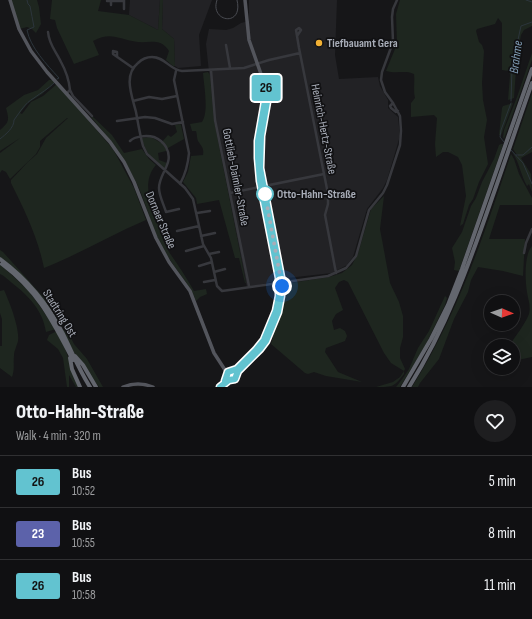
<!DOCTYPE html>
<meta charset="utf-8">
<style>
body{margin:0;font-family:"Sofia Sans Condensed",sans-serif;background:#1e1e20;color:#f1f3f6;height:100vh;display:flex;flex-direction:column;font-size:15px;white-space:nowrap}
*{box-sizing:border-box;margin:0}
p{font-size:13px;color:#9c9d9f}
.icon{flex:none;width:22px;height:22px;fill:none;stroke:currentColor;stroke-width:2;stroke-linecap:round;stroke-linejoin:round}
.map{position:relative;height:387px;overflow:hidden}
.panel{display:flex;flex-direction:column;background:#101012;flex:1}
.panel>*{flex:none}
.badge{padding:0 8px;border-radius:3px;font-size:14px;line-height:26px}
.needle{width:26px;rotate:92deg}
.buttons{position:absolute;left:484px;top:295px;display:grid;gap:8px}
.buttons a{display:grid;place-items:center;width:36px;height:36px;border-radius:50%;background:#101012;box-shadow:0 4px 16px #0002,0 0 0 1px #303032;font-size:20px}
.you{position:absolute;width:20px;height:20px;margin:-10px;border:3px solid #fff;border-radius:50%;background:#1a73e8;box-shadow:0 0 0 6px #1a73e833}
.map>.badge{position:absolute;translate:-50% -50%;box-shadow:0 0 0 2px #fff}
.round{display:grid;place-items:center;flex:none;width:42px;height:42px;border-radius:21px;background:#1e1e20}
.head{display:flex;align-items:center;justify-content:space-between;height:68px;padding:0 16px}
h1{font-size:19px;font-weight:800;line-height:30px}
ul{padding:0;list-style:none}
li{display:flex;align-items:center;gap:12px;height:52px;padding:0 16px;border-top:1px solid #303032}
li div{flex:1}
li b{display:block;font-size:15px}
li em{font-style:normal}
li .badge{min-width:44px;font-weight:700;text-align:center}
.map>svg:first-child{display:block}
.built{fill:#222225}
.green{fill:#1e261f}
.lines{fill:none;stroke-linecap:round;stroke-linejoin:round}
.stream{stroke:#2c353c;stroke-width:1}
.minor{stroke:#37383d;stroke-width:2.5}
.major{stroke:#53555c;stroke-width:3.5}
.highway{stroke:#63666e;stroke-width:4}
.tram{stroke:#4a4c52;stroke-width:1}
.line-casing{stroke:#fff;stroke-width:9}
.line{stroke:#62c3d0;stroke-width:6}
.walk{stroke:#a8adb8;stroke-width:4;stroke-dasharray:0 7.2}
.poi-dot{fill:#f2b134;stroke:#111113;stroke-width:1.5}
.stop-dot{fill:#fff;stroke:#62c3d0;stroke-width:2}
.labels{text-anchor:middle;stroke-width:3.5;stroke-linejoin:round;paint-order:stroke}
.poi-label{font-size:12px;font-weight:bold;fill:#a8adb8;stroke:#111113;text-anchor:start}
.street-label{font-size:12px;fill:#a8adb8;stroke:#111113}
.stop-label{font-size:12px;font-weight:bold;fill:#a8adb8;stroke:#111113;text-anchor:start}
.water-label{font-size:13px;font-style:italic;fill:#7f9bb3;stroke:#111113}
</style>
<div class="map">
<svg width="532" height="387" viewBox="0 0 532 387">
<rect width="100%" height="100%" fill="#161618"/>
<path class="built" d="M130 0H160L158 30 129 15Z
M163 0H212L199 35 201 66 178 68 175 66 174 39 162 29Z
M249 0H337L335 55 339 79 378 77 380 86 388 100V108L398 117 400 136 387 180 383 188 367 209 353 257 347 265 332 273 287 278 247 288 214 120 206 44 209 29 226 30 233 28 241 23 249 21Z"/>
<path class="green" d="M11 0H37L39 7 41 24 36 33 32 29 27 27 20 29Z
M52 0H101L98 11 129 15 158 30 160 0H163L162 29 174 39 175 66H173L166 60 169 51C161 38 150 43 138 42 119 40 112 31 93 41L99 55 74 64 57 28 55 20 50 19Z
M400 0H532V26L524 30 521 35 517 56 514 98 508 100 510 75 509 71 502 70V23L498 18 495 24 477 29 476 31 479 42 482 45 484 51 482 83 483 100 487 120 484 137 488 164 479 182 473 199 469 205 463 224 460 226 466 196 462 165 458 157 448 152H443L436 157 435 144 437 118 434 115 411 117V103L415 98C413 90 415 82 414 74 405 70 396 74 386 71L397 44 396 14Z
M532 53V60L504 139 503 137 504 130 517 97Z
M208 72 210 75 214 120 246 283H245L239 258H235L219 200 197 204 196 198 183 182 188 172 191 156 203 155C204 148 202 147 198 141 197 139 197 134 196 131H192L190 124 202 122C209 112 204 86 203 73Z
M49 80H53L55 82 42 94 28 103 20 113 22 114 31 102 43 96 57 84 113 149 134 188 146 220C111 235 79 254 44 268 38 238 25 211 11 183V180L28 162 37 154 46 138 68 118H67L40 141V147L36 154 10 179 6 172 2 170 0 173V153L20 138 0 151V130C10 122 9 119 6 108L24 95 38 90Z
M532 93V152L521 158 531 174 532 192 529 184 527 186C521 176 519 161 512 152L518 157V154L517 155 513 149Z
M513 103 502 133 501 135H499L502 108 503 106Z
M92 116 112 135 124 153 142 149 149 159 156 165C141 182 151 205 157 223 161 233 164 243 169 252 178 265 186 277 194 291L206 289 207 294 200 297 196 301C188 281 172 266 162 247 153 230 148 211 141 193 129 164 111 140 91 117Z
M180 124 181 125 184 139 168 148 166 151 158 153 159 160 167 163 165 168H163C153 159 144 152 142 138L151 137 161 143 168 135 171 137 177 132 175 125Z
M501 144H503L502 148 459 271 454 270 455 262 452 248 462 232 471 206 476 198 482 182 494 159 499 145Z
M511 154 514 159 519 174 532 198V205H500L489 239H525L523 276 503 271 478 267 471 280 468 292 454 319 439 359 420 383 418 387H412C458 314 484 235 511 154Z
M384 196 380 229 390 283 399 302 403 316V337L400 348V358L405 369 404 371V374C394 387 393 387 376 387L393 382 400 377 404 371 391 363 384 353 348 282 344 280 339 282 335 288 343 310 336 314 332 321 334 330 340 328 345 331 347 336 345 341 326 348 325 352 338 372 362 382 326 376 314 372 308 374 305 373 271 344 273 337 272 330 280 313 284 284 329 277 342 273 352 265 358 253 371 209Z
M532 246V357L513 361V346H509C515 337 525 324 529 314 531 306 528 299 527 292 525 280 524 255 532 246Z
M0 250 3 252 47 301 64 325 61 327C42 295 28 280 0 257Z
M0 264 29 291 56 329 46 332C43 311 29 296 12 283 8 280 5 276 0 274Z
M4 290C9 301 20 328 18 341 17 346 14 350 14 356 13 365 15 368 12 377L0 368V346H2V319L0 313V291Z
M445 296 447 298 445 305 424 348 400 387H396L403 378 409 369 418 348 429 331Z
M66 328 74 344 87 359 103 387H99L74 353 62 330Z
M57 331C66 349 72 368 79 387H76L69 375V387H67L63 358 58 349 47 340 49 335Z"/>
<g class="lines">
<path class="stream" d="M27 0 28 4 30 6C31 13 33 20 34 27L27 30C30 47 47 65 59 78L57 79
M526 0 532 2
M511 101 512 67 521 26 532 22
M0 139C6 134 14 128 14 120 20 112 25 103 34 98 42 92 47 90 55 82
M504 142 500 137 501 130 511 103
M510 149 523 163 532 184
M516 155H523L532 147"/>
<path class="minor" d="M107 1H124V0
M111 5V1
M124 9V1
M48 32C49 45 56 51 61 62 66 71 69 80 70 90
M297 36 301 30 299 28 296 30 299 48 328 194V204L325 215 336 273
M226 45 230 68
M300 53 269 60 244 68 182 71C170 70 165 57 152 57 148 57 142 59 138 63 123 75 132 96 136 112 138 123 140 135 143 146L147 154 185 188 193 199 203 244 211 258 217 286 222 291 328 276 346 268 356 256 369 210 383 193 387 185 400 145 401 131 400 116 393 103 385 92 381 80 382 72 393 42 392 17 393 9 397 0
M117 57V52L113 51V54L133 68
M211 70 215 120 249 286
M176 71 174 80 189 153C188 165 186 173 180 184
M67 93 70 90 73 96 92 116
M133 101 149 97 162 99 177 96
M393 103 390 106 391 108 396 112 398 111
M117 121 145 117 155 118 172 124 183 122
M130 141C135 136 147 135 154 137 159 139 163 142 166 147 175 163 159 173 159 188 159 196 164 205 166 212L179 209
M230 193 324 174
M197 213 210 211
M177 231 199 226
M201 236 215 233
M186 251 204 246
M524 253 526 243 532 229
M209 254 219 252
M199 266 212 262
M214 272 225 269
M204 282 215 280"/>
<path class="major" d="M10 0 19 29 31 51 47 72 110 142 124 162 134 182 156 238 169 262 190 291 214 353 227 373
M227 375a5 5 0 1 1 10 0a5 5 0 1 1-10 0Z
M237 374 238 371 260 349 266 341 278 312 281 296V277L260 167V148L267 106V91L249 40 245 0
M123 387C133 383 143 383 153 387
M220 387 227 377"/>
<path class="highway" d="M0 259C27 279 48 304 63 334 72 352 79 370 90 387
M2 264C39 292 52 320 73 360
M75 356 83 365 96 387
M70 358 72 369 80 387
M403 387 431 339 448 305 462 269 532 69
M409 387C446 328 468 267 491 201 505 162 518 122 532 83"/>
<path class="tram" d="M217 0C209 22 244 28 237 0"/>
</g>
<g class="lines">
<g class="line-casing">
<path id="line" d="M220 387 229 380 235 379 238 371 260 349 266 341 278 312 281 296V277L260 168 261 136 267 102V91L265 84V101L258 141V158L260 181 279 278V296L276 311 264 340 256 350 237 369 228 372 225 381"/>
</g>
<use href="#line" class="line"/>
<path class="walk" d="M265 194 282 286"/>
</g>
<circle class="poi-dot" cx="319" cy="43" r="4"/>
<circle class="stop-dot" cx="265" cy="194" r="8"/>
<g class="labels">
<g class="poi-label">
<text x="327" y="47">Tiefbauamt Gera</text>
</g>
<g class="street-label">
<text transform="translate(324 129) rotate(79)" y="4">Heinrich-Hertz-Straße</text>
<text transform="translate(236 177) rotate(79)" y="4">Gottlieb-Daimler-Straße</text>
<text transform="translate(161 220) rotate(67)" y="4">Dornaer Straße</text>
<text transform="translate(60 313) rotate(58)" y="4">Stadtring Ost</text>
</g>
<g class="stop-label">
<text x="277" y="198">Otto-Hahn-Straße</text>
</g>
<g class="water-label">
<text transform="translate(515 57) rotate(-82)" y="5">Brahme</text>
</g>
</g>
</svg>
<div class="buttons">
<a><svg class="needle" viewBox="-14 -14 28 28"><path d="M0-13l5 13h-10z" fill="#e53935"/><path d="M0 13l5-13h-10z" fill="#9c9d9f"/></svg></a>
<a><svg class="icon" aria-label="layers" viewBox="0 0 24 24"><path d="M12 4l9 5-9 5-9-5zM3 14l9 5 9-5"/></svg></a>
</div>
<div class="you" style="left:282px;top:286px"></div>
<b class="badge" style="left:266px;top:88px;background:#62c3d0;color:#111">26</b>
</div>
<section class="panel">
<div class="head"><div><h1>Otto-Hahn-Straße</h1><p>Walk · 4 min · 320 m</p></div><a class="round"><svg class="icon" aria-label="heart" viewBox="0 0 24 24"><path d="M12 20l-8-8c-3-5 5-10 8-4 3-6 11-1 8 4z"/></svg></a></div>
<ul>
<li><span class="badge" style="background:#62c3d0;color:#111">26</span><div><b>Bus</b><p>10:52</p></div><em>5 min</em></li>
<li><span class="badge" style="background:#5c62aa;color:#fff">23</span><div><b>Bus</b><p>10:55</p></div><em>8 min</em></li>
<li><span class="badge" style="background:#62c3d0;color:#111">26</span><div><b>Bus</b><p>10:58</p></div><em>11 min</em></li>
</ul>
</section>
